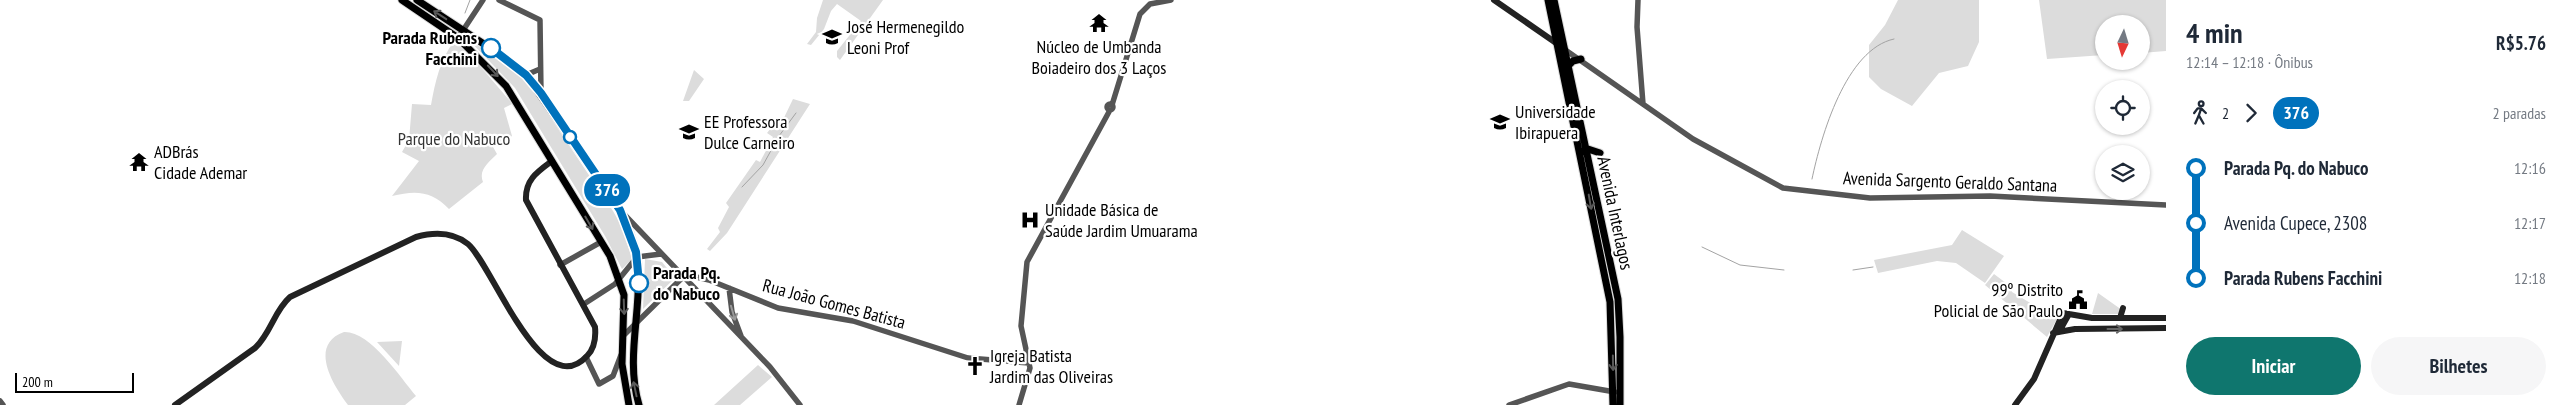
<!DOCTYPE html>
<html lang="pt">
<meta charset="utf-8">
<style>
body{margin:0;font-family:"PT Sans Narrow",sans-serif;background:#f6f6f7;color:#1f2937;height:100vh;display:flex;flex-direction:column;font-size:19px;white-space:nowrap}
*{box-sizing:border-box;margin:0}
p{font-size:16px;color:#747a83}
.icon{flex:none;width:28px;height:28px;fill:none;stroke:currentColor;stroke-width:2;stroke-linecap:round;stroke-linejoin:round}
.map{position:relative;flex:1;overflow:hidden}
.sheet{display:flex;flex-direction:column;background:#fff;width:400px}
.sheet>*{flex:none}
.badge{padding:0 10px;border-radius:16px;font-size:18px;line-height:32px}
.needle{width:32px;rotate:184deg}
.buttons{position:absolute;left:2095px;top:15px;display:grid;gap:10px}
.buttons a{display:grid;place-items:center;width:55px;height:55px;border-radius:50%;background:#fff;box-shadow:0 1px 4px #0004;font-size:25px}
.scale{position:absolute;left:15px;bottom:12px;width:119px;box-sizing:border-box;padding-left:5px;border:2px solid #000;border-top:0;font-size:14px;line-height:18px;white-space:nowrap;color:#000;-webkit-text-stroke:4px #fff;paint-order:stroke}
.map>.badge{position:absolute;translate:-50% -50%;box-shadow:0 0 0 2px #fff}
.legs{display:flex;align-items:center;gap:8px;height:55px;padding:0 20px;font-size:16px}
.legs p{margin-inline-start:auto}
.head{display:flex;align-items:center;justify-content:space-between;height:85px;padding:0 20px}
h1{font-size:28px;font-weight:600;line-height:38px}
.button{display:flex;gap:10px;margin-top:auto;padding:10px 20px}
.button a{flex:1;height:58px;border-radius:30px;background:#0f766e;color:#fff;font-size:20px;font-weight:600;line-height:58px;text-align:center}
.button a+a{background:#f6f6f7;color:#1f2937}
ul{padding:0 20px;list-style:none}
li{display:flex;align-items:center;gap:18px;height:55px;font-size:19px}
li i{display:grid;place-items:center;width:8px;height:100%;margin:0 6px;background:currentColor}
li i::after{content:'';width:12px;height:12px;margin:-6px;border:4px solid;border-radius:50%;background:#fff}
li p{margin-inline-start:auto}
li:first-child i{background:linear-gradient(#0000 50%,currentColor 0)}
li:last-child i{background:linear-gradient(currentColor 50%,#0000 0)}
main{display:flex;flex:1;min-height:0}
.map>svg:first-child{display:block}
.green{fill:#dcdcdc}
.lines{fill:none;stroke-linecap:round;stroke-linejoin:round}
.stream{stroke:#a3a3a3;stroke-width:1}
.primary-casing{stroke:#dbdbdb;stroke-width:9}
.tertiary{stroke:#555;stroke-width:5.5}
.secondary{stroke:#222;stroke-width:6}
.primary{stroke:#000;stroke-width:7}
.oneway{stroke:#595959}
.oneway2{stroke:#999}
.oneway3{stroke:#646464}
.line-1-casing{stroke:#fff;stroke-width:11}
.line-1{stroke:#0072bc;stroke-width:8}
.stop-1-dot{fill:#fff;stroke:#0072bc;stroke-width:2.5}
.labels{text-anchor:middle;stroke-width:4.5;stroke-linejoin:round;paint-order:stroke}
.poi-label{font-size:18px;fill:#000;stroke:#fff;text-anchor:start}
.stop-label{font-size:18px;font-weight:bold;fill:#000;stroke:#fff;text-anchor:end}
.park-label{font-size:18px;fill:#333;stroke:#fff}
.street-label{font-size:18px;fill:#000;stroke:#fff}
</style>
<main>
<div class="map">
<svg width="2166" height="405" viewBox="0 0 2166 405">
<rect width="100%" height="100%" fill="#fff"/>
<path class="green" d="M823 0H883L840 60 837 57V51L861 21 837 4 831 11 824 29 811 45 807 44 816 32 817 18Z
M1898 0H1979V42L1968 66 1939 73 1912 106 1881 89 1869 77V45L1885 25Z
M2039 0H2166V51L2141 53V24H2104V55L2047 59Z
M465 36 526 81 613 211 622 227 632 259 622 269 605 236 515 88Z
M454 41 468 52 510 101 512 104 504 108 512 136 493 147 497 154C489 162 478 170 483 182L449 209C432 191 416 190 392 196L419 161 402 152 409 140 412 104 431 105C435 82 440 60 454 41Z
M694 70 704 79 689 101H683Z
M793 99 810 104 727 233 710 251 707 249 720 232 718 228 729 207 726 203 756 160 760 162 773 137 767 133 775 123 780 126Z
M1962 230 2004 256 1985 283 1956 263 1937 261 1878 273 1874 260 1952 245Z
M645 259 662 262 675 278 643 309Z
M1994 274 2010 286 2012 292 2057 319 2047 337 1985 285Z
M2098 293 2122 310 2121 314H2092Z
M344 332C370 331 400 377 416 396L405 405H348C333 385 308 345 344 332Z
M402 341 399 366 377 342Z
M758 365 772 377 740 405H714Z"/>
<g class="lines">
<path class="stream" d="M465 13 470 0
M1812 179C1821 136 1846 49 1894 39
M742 187 763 165 779 136 796 113
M1702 247 1740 265 1784 270
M1853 270 1873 267"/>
<g class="primary-casing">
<path id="primary" d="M402 0 458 38 506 86 610 256 624 295 622 364 629 405
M417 0 496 52 526 75 620 210C628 226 636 245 638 264 642 311 625 358 639 405
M1548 0 1610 302 1613 405
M1554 0 1618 299 1620 337V405
M1568 66 1573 61 1581 59
M1582 152 1588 149 1600 153"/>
</g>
<path class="tertiary" d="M499 0 540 20 541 93
M1638 0 1637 27 1643 104
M458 38 483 0
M1564 49 1693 139 1783 188 1870 198 1990 196 2166 205
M526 75 540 69
M1107 107a3 3 0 1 1 6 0a3 3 0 1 1-6 0Z
M1112 105 1140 14 1150 4 1171 0
M620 210 770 367 800 405
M560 265 601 242
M683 277 692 276 709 280 778 308 853 321 968 358 1029 363
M729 288 732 312 741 336
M584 304 615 284 637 257 661 254
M624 335 683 277
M586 357 599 384 613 376 621 355
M0 401 3 405
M1019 405 1030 368 1021 326 1027 262 1110 110
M1509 405 1569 384 1615 392"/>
<path class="secondary" d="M1494 0 1559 45
M2120 318 2123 308
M2060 330 2069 314
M2053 333 2075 329 2166 328
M175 405 255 348C271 333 274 311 290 297L416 237C434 232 453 232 468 244 492 264 542 405 587 356 595 348 596 338 595 327L526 200C525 180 537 172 552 161
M2015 405 2034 379 2063 313 2092 318H2166"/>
<use href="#primary" class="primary"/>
</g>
<defs><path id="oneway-shaft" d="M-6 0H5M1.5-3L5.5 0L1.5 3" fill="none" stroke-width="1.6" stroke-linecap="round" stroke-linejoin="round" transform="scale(1.25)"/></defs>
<g class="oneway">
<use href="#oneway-shaft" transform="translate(440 15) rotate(-147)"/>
<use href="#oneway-shaft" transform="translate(493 71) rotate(47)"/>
<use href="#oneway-shaft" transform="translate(1590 202) rotate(80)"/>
<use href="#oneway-shaft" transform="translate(589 223) rotate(60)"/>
<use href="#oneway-shaft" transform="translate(624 307) rotate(88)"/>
<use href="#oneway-shaft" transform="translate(1613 363) rotate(89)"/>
<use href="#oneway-shaft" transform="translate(635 389) rotate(-102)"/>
</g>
<use class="oneway2" href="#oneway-shaft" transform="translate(733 313) rotate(74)"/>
<use class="oneway3" href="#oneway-shaft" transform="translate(2115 329)"/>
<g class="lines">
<g class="line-1-casing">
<path id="line-1" d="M491 48 526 75 541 93 620 210 636 252 639 283"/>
</g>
<use href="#line-1" class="line-1"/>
</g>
<defs>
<g id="temple-bare" transform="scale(1.5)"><path d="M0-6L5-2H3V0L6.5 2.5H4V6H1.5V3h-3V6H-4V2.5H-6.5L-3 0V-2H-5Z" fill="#000" stroke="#fff" stroke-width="2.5" paint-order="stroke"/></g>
<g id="school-bare" transform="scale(1.5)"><path d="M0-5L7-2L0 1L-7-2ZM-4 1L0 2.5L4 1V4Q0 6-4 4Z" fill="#000" stroke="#fff" stroke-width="2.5" paint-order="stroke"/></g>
<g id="university-bare" transform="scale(1.5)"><path d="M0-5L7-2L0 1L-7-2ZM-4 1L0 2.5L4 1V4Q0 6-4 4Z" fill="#000" stroke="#fff" stroke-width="2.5" paint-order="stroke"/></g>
<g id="hospital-bare" transform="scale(1.5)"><path d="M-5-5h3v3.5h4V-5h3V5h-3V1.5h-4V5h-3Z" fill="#000" stroke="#fff" stroke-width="2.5" paint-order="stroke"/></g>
<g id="civic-bare" transform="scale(1.5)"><path d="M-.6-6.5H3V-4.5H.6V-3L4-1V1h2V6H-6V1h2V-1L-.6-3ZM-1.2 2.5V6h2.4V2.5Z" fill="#000" stroke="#fff" stroke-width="2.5" paint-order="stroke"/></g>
<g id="church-bare" transform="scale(1.5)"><path d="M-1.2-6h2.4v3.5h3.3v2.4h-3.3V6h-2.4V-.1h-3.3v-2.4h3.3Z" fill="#000" stroke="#fff" stroke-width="2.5" paint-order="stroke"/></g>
</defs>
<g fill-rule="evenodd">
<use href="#temple-bare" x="1099" y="23"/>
<use href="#school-bare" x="832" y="37"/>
<use href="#university-bare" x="1500" y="122"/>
<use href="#school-bare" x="689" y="132"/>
<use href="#temple-bare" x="139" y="162"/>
<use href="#hospital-bare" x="1030" y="220"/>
<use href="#civic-bare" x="2078" y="300"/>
<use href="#church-bare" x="975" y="366"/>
</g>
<g class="stop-1-dot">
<circle cx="491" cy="48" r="9"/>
<circle cx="570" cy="137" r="6"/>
<circle cx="639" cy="283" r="9"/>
</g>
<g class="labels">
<g class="poi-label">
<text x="847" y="33">José Hermenegildo<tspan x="847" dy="21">Leoni Prof</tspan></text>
<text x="1099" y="53" text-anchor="middle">Núcleo de Umbanda<tspan x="1099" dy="21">Boiadeiro dos 3 Laços</tspan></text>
<text x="1515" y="118">Universidade<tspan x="1515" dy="21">Ibirapuera</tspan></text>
<text x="704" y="128">EE Professora<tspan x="704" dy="21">Dulce Carneiro</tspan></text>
<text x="154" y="158">ADBrás<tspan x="154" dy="21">Cidade Ademar</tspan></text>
<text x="1045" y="216">Unidade Básica de<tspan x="1045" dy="21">Saúde Jardim Umuarama</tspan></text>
<text x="2063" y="296" text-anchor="end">99º Distrito<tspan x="2063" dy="21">Policial de São Paulo</tspan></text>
<text x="990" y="362">Igreja Batista<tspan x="990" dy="21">Jardim das Oliveiras</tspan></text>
</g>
<g class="stop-label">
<text x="477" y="44">Parada Rubens<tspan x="477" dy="21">Facchini</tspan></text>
<text x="653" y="279" text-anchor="start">Parada Pq.<tspan x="653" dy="21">do Nabuco</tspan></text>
</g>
<g class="park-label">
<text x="454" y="145">Parque do Nabuco</text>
</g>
<g class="street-label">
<text transform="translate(1950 182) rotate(2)" y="6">Avenida Sargento Geraldo Santana</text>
<text transform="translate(1615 213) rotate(78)" y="6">Avenida Interlagos</text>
<text transform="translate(834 304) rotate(15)" y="6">Rua João Gomes Batista</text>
</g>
</g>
</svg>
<div class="buttons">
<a><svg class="needle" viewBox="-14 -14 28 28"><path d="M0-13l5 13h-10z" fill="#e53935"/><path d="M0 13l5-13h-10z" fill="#747a83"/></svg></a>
<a><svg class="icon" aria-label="locate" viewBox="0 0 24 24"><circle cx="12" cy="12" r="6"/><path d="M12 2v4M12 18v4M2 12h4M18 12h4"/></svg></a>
<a><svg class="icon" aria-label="layers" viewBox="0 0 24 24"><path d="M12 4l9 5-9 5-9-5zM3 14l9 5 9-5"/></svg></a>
</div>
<div class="scale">200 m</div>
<b class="badge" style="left:607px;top:190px;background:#0072bc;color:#fff">376</b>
</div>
<section class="sheet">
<div class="head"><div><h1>4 min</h1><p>12:14 – 12:18 · Ônibus</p></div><b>R$5.76</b></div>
<div class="legs"><svg class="icon" aria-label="walk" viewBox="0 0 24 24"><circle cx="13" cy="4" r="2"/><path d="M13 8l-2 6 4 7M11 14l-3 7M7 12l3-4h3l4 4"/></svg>2<svg class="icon" aria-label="forward" viewBox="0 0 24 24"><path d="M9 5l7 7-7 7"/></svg><b class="badge" style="background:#0072bc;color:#fff">376</b><p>2 paradas</p></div>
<ul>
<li><i style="color:#0072bc"></i><b>Parada Pq. do Nabuco</b><p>12:16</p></li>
<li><i style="color:#0072bc"></i><span>Avenida Cupece, 2308</span><p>12:17</p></li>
<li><i style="color:#0072bc"></i><b>Parada Rubens Facchini</b><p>12:18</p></li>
</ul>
<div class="button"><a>Iniciar</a><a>Bilhetes</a></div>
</section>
</main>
